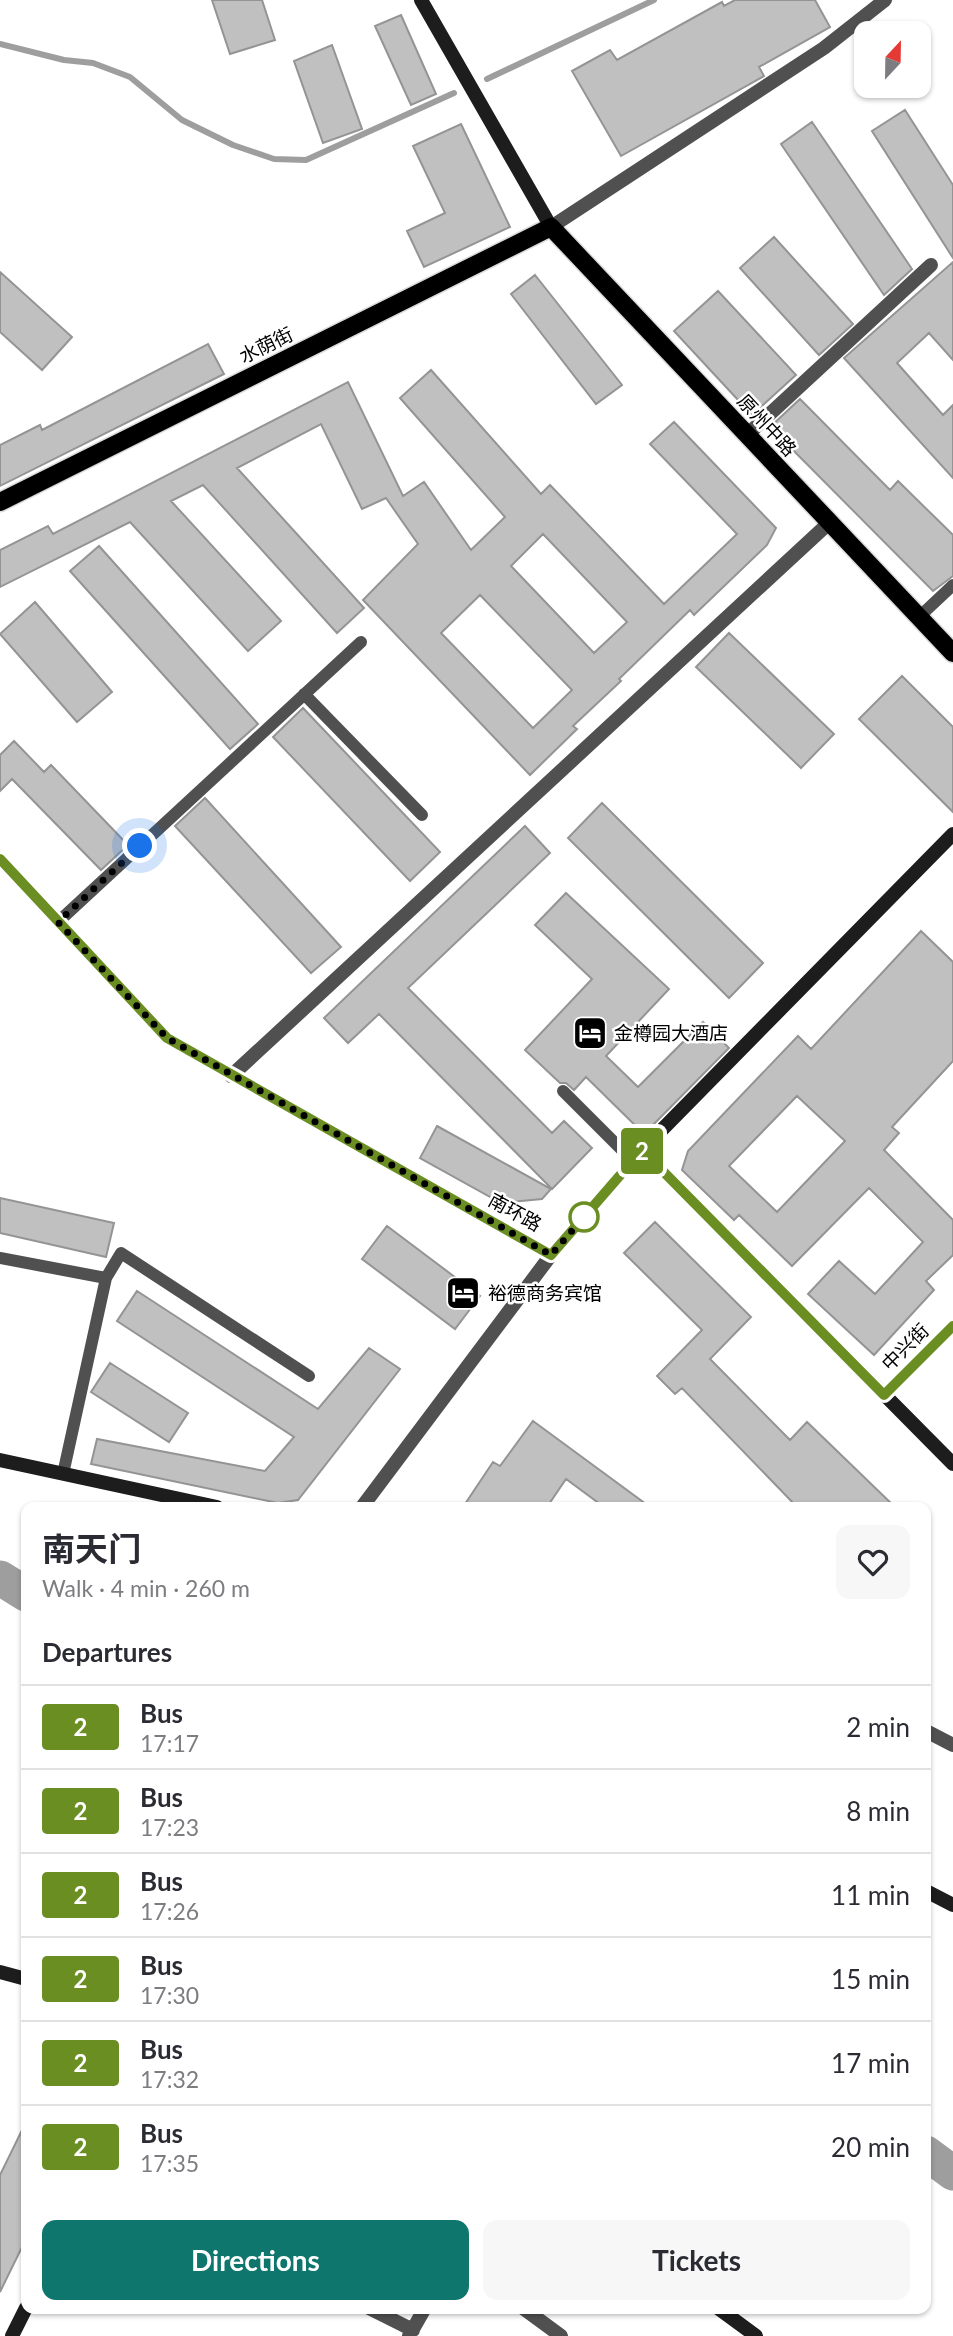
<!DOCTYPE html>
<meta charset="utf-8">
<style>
body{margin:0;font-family:Lato,"Noto Sans SC",sans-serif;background:#f7f7f7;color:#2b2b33;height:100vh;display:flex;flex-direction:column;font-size:26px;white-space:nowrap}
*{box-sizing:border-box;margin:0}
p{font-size:23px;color:#7c7c81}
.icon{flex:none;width:38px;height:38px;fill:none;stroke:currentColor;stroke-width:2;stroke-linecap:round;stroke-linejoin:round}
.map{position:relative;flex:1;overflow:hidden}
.drawer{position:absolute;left:21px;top:1502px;width:910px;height:812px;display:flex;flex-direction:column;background:#fff;border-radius:14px;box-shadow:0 2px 5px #0004}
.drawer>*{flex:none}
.badge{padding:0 14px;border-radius:5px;font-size:24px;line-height:46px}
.needle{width:46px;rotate:22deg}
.tools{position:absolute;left:854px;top:21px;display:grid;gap:14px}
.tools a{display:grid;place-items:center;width:77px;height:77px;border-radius:14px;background:#fff;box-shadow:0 2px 5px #0004;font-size:35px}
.you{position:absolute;width:35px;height:35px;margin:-18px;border:5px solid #fff;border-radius:50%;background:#1a73e8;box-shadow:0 0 0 10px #1a73e833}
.map>.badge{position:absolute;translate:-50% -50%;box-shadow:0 0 0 4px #fff}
h2{padding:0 21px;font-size:26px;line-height:63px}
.round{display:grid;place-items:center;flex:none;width:74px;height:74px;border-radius:14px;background:#f7f7f7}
.headline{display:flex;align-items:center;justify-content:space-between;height:119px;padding:0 21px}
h1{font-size:33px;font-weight:700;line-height:52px}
.cta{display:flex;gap:14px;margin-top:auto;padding:14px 21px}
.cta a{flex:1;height:80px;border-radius:14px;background:#0f766e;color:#fff;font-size:28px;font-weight:700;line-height:80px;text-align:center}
.cta a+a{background:#f7f7f7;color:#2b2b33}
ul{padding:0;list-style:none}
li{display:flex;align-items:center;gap:21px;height:84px;padding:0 21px;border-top:2px solid #e1e1e2}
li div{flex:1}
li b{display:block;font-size:26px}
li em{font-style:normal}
li .badge{min-width:77px;font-weight:700;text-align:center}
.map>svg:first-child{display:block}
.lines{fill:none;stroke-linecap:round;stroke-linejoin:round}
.stream{stroke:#9e9e9e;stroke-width:6}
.river{stroke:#9e9e9e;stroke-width:35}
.building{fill:#c0c0c0;stroke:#949494;stroke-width:2;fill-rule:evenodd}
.primary-casing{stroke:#dbdbdb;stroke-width:21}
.lane{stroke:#505050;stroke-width:12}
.street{stroke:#505050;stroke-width:14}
.secondary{stroke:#1d1d1d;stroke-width:14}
.primary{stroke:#000;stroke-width:18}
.line-casing{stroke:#fff;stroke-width:16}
.line{stroke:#6b8e23;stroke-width:10}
.walk{stroke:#000;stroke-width:7;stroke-dasharray:0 12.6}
.stop-dot{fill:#fff;stroke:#6b8e23;stroke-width:3.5}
.labels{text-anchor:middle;stroke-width:5;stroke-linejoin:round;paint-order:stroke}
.street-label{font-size:19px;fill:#000;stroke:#fff}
.poi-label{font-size:19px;fill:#000;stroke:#fff;text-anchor:start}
</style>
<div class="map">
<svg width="953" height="2336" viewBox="0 0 953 2336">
<rect width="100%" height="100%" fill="#fff"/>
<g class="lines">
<path class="stream" d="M0 44 64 60 93 63 130 77 182 120 233 145 274 159 306 160 454 93
M487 79 654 0"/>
<path class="river" d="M0 1578 26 1594
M926 2153 953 2173"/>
</g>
<path class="building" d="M212 0H262L275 40 230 54Z
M735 0H815L830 27 759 67 764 76 621 156 572 71 610 50 617 60 722 2 724 6Z
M401 15 436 94 411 105 375 26Z
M332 45 362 129 323 143 294 61Z
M905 110 953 185V258L872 131Z
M812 122 912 269 884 295 781 144Z
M461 124 510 227 424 267 407 231 445 213 413 146Z
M774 237 853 324 819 355 740 268Z
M953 262V360L929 333 897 363 943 415 953 405V478L844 358Z
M0 272 72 337 42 370 0 332Z
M535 275 622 385 596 404 511 294Z
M718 291 796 375 752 415 674 331Z
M208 344 224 374 0 486V445L40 425 42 430Z
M431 370 541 494 550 485 664 604 737 534 650 444 674 422 776 528 767 545 694 615 690 610 619 679 621 681 573 726 577 729 530 775 363 600 418 544 386 498 362 509 321 424 237 468 364 608 337 633 203 485 171 501 281 621 248 651 130 522 0 587V550L48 526 53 534 348 382 403 496 424 482 471 550 505 517 400 398ZM543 534 627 622 594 653 511 566ZM480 595 572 690 533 728 441 633Z
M800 399 890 490 898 481 953 535V576L933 591 770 427Z
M99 546 258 724 230 749 70 571Z
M35 602 112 692 77 722 0 634Z
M729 633 834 734 801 768 696 667Z
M902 676 953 727V812L859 719Z
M303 708 440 852 410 881 273 737Z
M14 741 44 772 51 765 128 845 101 870 12 779 0 791V755Z
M205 798 341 947 311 973 175 826Z
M602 803 763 963 729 998 568 838Z
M525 826 550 853 408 988 552 1133 564 1121 592 1148 552 1189 379 1014 348 1043 324 1018Z
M566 893 669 989 606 1056 638 1087 703 1022 729 1048 644 1134 586 1077 574 1090 566 1083H560L525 1050 592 979 535 925Z
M921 931 953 962V1061L892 1127 899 1133 884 1150 953 1220V1255L926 1281 934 1290 874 1355 808 1294 839 1261 875 1294 923 1242 869 1188 792 1266 739 1215 734 1220 682 1170 688 1151 798 1036 811 1049ZM797 1096 845 1141 777 1212 729 1166Z
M437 1126 551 1189 542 1199 501 1203 420 1158Z
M0 1198 114 1223 106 1257 0 1233Z
M655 1222 751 1317 710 1359 790 1440 807 1422 895 1507H797L682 1388 675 1394 657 1376 702 1330 624 1253Z
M387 1226 480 1296 455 1329 362 1259Z
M137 1291 318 1409 369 1348 400 1369 298 1500 278 1503 91 1464 97 1439 265 1471 294 1437 117 1321Z
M110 1363 188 1413 169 1442 91 1392Z
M533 1421 650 1507H604L566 1479 547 1507H463L493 1462 500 1466Z
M26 2122V2239L0 2292V2175Z"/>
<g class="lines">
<g class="primary-casing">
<path id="primary" d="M0 502 551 227 953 653"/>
</g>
<path class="lane" d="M919 617 953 585
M304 694 422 815
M58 922 361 642
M563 1091 633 1161
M0 1258 106 1278
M63 1474 106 1278 121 1253 309 1376"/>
<path class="street" d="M551 227 824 48 885 0
M747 435 931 265
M231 1076 830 522
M884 1395 953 1326
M362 1507 551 1255
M926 1731 953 1745
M369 2308 413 2330
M523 2308 561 2336
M409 2336 425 2308"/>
<path class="secondary" d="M421 0 551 227
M0 859 167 1038 551 1255 642 1150 953 834
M642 1150 953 1464
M0 1460 217 1507
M926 1891 953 1905
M0 1972 26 1979
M718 2308 756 2336
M12 2336 26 2308"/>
<use href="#primary" class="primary"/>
</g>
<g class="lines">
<g class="line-casing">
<path id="line" d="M0 859 167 1038 551 1255 642 1150 884 1395 953 1326"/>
</g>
<use href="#line" class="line"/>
<path class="walk" d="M140 846 58 922 167 1038 551 1255 584 1217"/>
</g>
<defs>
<g id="hotel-square" transform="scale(1.75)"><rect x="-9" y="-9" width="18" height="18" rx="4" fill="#000" stroke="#fff"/><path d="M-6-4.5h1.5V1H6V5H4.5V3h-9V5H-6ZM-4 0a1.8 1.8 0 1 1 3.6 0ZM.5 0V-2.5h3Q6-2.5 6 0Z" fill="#fff"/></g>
</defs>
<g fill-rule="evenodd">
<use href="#hotel-square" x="590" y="1033"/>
<use href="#hotel-square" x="463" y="1293"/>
</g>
<circle class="stop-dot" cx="584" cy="1217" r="14"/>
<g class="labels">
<g class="street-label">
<text transform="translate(266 345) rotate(-26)" y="7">水荫街</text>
<text transform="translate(767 425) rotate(47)" y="7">原州中路</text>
<text transform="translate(515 1212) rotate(29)" y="7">南环路</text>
<text transform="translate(905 1347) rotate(-45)" y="7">中兴街</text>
</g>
<g class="poi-label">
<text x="614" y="1040">金樽园大酒店</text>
<text x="488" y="1300">裕德商务宾馆</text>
</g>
</g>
</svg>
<div class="tools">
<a><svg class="needle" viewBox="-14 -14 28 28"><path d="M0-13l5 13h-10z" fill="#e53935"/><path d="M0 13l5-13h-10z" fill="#7c7c81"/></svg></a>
</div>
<div class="you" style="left:140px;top:846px"></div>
<b class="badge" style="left:642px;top:1151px;background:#6b8e23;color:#fff">2</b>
<section class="drawer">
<div class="headline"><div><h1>南天门</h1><p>Walk · 4 min · 260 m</p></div><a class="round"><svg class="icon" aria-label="heart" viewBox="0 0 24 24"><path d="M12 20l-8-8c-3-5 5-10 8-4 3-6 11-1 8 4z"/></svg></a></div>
<h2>Departures</h2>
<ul>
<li><span class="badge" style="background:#6b8e23;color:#fff">2</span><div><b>Bus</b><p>17:17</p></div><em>2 min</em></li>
<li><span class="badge" style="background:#6b8e23;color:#fff">2</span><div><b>Bus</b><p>17:23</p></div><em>8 min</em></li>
<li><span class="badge" style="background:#6b8e23;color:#fff">2</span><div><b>Bus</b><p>17:26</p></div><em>11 min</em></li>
<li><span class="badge" style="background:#6b8e23;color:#fff">2</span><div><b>Bus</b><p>17:30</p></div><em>15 min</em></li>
<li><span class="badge" style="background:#6b8e23;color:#fff">2</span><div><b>Bus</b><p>17:32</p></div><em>17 min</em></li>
<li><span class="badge" style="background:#6b8e23;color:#fff">2</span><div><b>Bus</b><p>17:35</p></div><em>20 min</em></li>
</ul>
<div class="cta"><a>Directions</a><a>Tickets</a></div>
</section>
</div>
